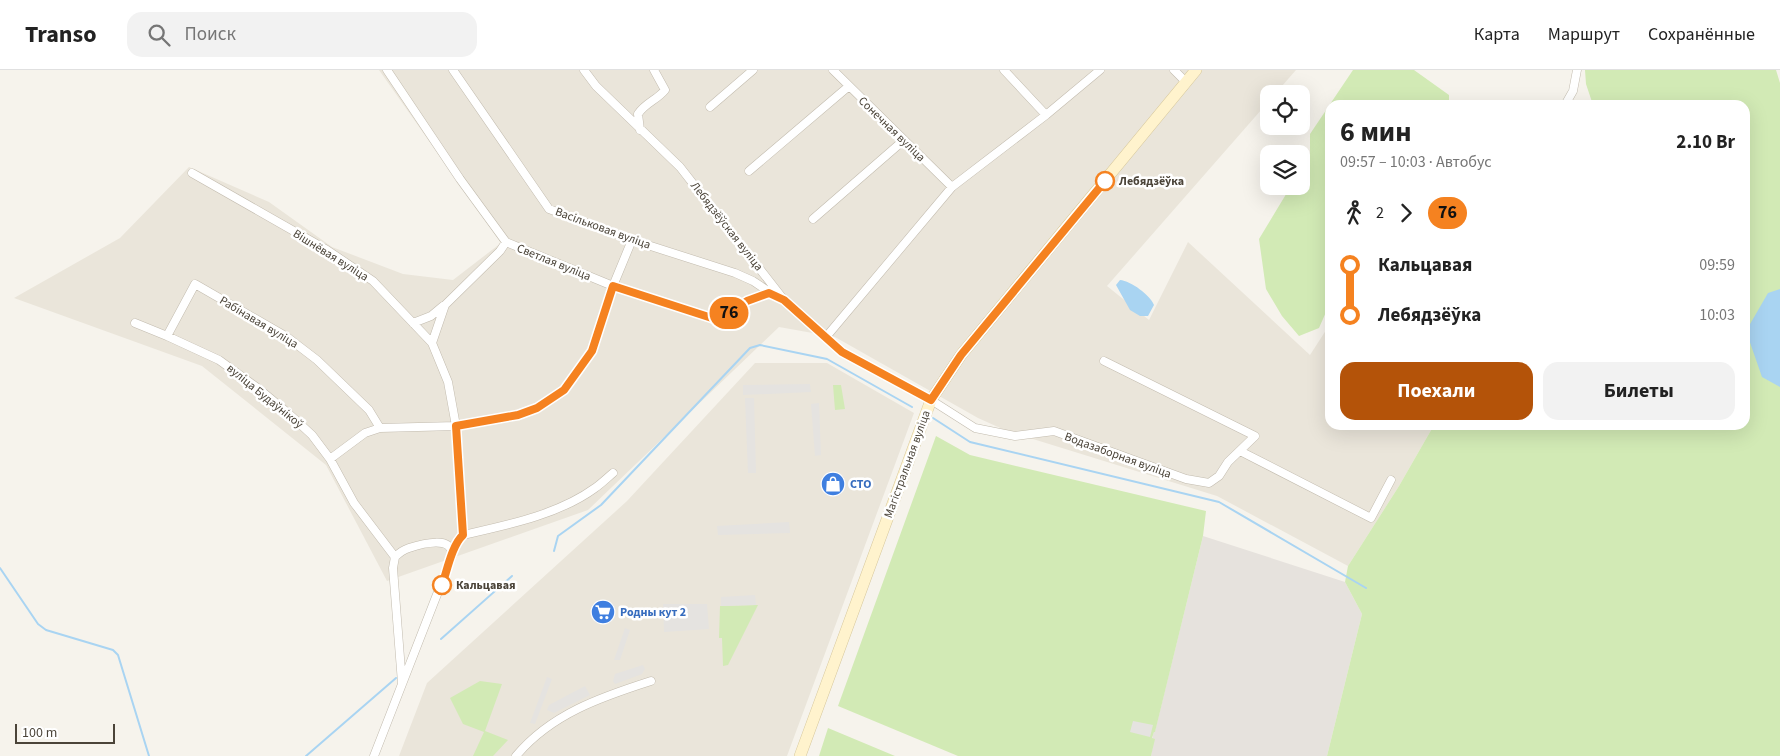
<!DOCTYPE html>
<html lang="ru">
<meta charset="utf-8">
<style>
body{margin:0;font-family:"Source Sans 3",sans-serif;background:#f2f2f2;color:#222;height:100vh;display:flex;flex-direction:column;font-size:19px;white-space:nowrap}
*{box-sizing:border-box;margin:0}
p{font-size:16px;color:#767676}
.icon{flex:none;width:28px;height:28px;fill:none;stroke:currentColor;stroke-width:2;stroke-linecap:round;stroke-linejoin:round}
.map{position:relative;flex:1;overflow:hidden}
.drawer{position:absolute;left:1325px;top:30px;width:425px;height:330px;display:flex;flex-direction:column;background:#fff;border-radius:15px;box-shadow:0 5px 20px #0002}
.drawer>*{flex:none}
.badge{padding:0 10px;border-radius:16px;font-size:18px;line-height:32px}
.buttons{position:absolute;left:1260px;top:15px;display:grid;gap:10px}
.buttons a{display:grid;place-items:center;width:50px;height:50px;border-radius:10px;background:#fff;box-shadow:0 5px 20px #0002;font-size:25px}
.scale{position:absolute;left:15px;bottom:12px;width:100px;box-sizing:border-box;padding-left:5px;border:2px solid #4b4439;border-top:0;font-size:14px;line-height:18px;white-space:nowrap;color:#4b4439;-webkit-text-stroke:4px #fff;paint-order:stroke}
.map>.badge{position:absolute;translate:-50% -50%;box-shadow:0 0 0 2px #fff}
.legs{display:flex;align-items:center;gap:8px;height:55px;padding:0 15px;font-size:16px}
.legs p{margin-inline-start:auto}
.overview{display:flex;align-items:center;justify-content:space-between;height:85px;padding:0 15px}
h1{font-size:28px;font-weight:700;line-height:38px}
.button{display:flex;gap:10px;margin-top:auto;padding:10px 15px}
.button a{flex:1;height:58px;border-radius:15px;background:#b45309;color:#fff;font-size:20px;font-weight:700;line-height:58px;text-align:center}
.button a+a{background:#f2f2f2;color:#222}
ul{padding:0 15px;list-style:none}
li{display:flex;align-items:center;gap:18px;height:50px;font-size:19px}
li i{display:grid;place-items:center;width:8px;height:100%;margin:0 6px;background:currentColor}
li i::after{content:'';width:12px;height:12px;margin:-6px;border:4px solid;border-radius:50%;background:#fff}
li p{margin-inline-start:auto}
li:first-child i{background:linear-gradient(#0000 50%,currentColor 0)}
li:last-child i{background:linear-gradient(currentColor 50%,#0000 0)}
header{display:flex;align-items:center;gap:30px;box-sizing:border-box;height:70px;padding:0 25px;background:#fff;border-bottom:1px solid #e0e0e0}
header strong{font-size:24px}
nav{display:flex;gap:28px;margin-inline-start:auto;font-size:18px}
.search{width:350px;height:45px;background:#f2f2f2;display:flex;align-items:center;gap:12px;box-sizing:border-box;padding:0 18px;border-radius:15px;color:#767676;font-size:19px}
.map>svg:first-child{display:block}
.residential{fill:#eae5da}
.industrial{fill:#e6e2dd}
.green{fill:#d2eab5}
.parking{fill:#e5e3e0}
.water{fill:#a9d4f2}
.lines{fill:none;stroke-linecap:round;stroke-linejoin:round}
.stream{stroke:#a9d4f2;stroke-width:2}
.street-casing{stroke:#c2bbae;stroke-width:9}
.secondary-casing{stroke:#d6c79b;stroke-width:12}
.street{stroke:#fff;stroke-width:8}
.secondary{stroke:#fff3cd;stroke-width:11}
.line-1-casing{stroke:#fff;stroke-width:11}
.line-1{stroke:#f58220;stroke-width:8}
.stop-1-dot{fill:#fff;stroke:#f58220;stroke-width:2.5}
.labels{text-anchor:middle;stroke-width:5;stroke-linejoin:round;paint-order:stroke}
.street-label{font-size:12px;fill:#4b4439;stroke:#fff}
.stop-label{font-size:12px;font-weight:bold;fill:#4b4439;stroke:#fff;text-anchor:start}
.shop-label{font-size:12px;font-weight:bold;fill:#366cbe;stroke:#fff;text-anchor:start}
</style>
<header>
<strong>Transo</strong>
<div class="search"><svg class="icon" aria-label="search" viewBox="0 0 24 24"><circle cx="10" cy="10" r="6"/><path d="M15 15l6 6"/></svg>Поиск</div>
<nav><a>Карта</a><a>Маршрут</a><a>Сохранённые</a></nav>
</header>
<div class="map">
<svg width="1780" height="686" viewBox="0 0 1780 686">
<rect width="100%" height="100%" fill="#f6f3ec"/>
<path class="residential" d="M379 0H1296L1275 24H1269V31L1107 216 1149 250 1188 172 1310 285 1330 254V355H1434L1399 416 1348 496 1217 426 1007 361 978 348 835 267 779 257 588 440 387 511 326 395 202 296 14 228 120 168 189 97 269 132 332 177 403 204 453 210 501 173Z
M755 293H827L914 343 787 686H399L427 613 627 431Z"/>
<path class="industrial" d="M1203 466 1345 512 1362 544 1327 686H1151L1154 669H1152L1154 661H1155Z"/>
<path class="green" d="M1353 0H1414L1449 25V35H1330V233L1319 258 1299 266 1282 246 1266 219 1259 169 1291 116H1301V100L1310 87V64Z
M1585 0H1776L1780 13V686H1327L1362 544 1345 512 1348 496 1399 416 1434 355H1745V35H1593L1586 14Z
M833 315H841L845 339 835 340Z
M936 366 970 385 1206 441 1203 466 1155 662H1154L1152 668 1155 669 1151 686H958L838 636Z
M758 535 728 595 723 596 722 568H719L720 536Z
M480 611 502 614 485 661 508 670 493 686H473L484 662 463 654 450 628Z
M828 658 895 686H819Z"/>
<path class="parking" d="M810 314 811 322 743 325V315Z
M745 328H754L756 403H748Z
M819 333 821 385 815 386 811 334Z
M789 452 790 463 718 465 717 456Z
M755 525 756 535 721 536V527Z
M663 534H707L709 559 664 562Z
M625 558 630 560 620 590H614Z
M643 595 645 599 642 604 615 614 613 611 615 604Z
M547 607 552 609 535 654 530 653Z
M585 616 590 625 554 643 547 640 549 635Z
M1133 651 1153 655 1150 667 1130 662Z"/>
<path class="water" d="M1120 210C1131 211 1150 225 1154 235L1148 246H1140L1130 240 1116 215Z
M1780 219V317L1762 307 1746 261 1768 223Z"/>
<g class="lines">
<path class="stream" d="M933 348 970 372 1219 432 1366 518
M554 481 558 466 601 435 750 278 760 275 827 289 912 337
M0 498 38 554 46 560 113 580 118 585 149 686
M441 569 512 506
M306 686 396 608"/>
<g class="street-casing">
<path id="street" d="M387 0 460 109 506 172 613 216 718 250 747 231 769 223
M453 0 549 139 632 170 735 203 753 211 771 223
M584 0 596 16 680 97 784 230 842 282 931 330 975 358 1015 366 1054 361 1186 409 1209 413 1219 406 1228 392 1255 366 1104 291
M833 0 952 117
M1004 0 1046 45
M1174 0 1186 12
M1565 35 1573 21 1577 0
M710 37 753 0
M640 60 638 44C645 33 657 30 665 20L654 0
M749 101 849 16
M192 103 327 180 373 211 432 273 448 312 456 356 463 465
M813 149 904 70
M135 253 167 266 219 290 259 319 288 343 312 365 330 389 354 433 395 487
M413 253 431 246 443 236
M167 266 195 214 287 267 317 290 369 340 380 358
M826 267 952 117 1046 45 1100 0
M432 273 445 235 500 181 506 172
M1240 381 1371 448 1391 410
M330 389 365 363 380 358 456 356 518 345 537 338 564 320 592 281 613 216 632 170
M463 465C507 455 558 445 595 418 601 414 607 408 613 403
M453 481 459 469 463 465
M374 686 452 486C454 465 421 474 409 478 403 480 399 483 395 487L393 498 402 613
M516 686C551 644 601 627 651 611"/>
</g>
<g class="secondary-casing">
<path id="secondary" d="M800 686 931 330 961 285 1196 0"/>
</g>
<use href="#street" class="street"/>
<use href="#secondary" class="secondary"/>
</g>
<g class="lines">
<g class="line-1-casing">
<path id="line-1" d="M442 515C447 501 452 475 463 465L456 356 518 345 537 338 564 320 592 281 613 216 718 250 747 231 769 223 784 230 842 282 931 330 961 285 1105 111"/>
</g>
<use href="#line-1" class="line-1"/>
</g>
<defs>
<g id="shop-disc" transform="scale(1.25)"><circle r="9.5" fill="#3f7fe0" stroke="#fff"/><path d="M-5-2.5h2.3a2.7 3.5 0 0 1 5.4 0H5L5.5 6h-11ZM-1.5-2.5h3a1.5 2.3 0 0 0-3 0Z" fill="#fff"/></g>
<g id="supermarket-disc" transform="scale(1.25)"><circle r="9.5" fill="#3f7fe0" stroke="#fff"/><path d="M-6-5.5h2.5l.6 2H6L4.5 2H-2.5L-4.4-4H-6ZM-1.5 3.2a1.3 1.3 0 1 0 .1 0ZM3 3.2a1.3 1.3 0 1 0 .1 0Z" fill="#fff"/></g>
</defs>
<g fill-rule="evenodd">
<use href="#shop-disc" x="833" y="414"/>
<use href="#supermarket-disc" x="603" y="542"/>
</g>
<g class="stop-1-dot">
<circle cx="1105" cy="111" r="9"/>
<circle cx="442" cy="515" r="9"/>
</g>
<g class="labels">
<g class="street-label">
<text transform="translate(892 59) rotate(44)" y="4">Сонечная вуліца</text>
<text transform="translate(727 156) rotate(52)" y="4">Лебядзёўская вуліца</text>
<text transform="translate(603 158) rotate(20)" y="4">Васільковая вуліца</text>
<text transform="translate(331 185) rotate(32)" y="4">Вішнёвая вуліца</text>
<text transform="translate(554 192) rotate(22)" y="4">Светлая вуліца</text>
<text transform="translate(259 252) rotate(31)" y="4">Рабінавая вуліца</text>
<text transform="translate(265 326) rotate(39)" y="4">вуліца Будаўнікоў</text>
<text transform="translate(1118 385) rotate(20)" y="4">Водазаборная вуліца</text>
<text transform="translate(907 394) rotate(-70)" y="4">Магістральная вуліца</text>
</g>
<g class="stop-label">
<text x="1119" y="115">Лебядзёўка</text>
<text x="456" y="519">Кальцавая</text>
</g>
<g class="shop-label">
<text x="850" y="418">СТО</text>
<text x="620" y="546">Родны кут 2</text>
</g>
</g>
</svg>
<div class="buttons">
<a><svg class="icon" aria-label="locate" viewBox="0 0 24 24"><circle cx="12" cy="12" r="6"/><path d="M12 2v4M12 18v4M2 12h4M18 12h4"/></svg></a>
<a><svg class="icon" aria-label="layers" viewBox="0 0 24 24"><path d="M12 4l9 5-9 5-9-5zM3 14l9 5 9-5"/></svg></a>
</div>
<div class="scale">100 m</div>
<b class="badge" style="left:729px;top:243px;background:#f58220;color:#111">76</b>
<section class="drawer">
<div class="overview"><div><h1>6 мин</h1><p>09:57 – 10:03 · Автобус</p></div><b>2.10 Br</b></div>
<div class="legs"><svg class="icon" aria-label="walk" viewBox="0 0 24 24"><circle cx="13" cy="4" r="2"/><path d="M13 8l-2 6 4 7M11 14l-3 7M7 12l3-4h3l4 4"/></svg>2<svg class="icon" aria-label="forward" viewBox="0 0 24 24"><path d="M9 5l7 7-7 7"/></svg><b class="badge" style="background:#f58220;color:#111">76</b></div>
<ul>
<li><i style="color:#f58220"></i><b>Кальцавая</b><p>09:59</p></li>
<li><i style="color:#f58220"></i><b>Лебядзёўка</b><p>10:03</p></li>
</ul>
<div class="button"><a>Поехали</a><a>Билеты</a></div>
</section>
</div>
